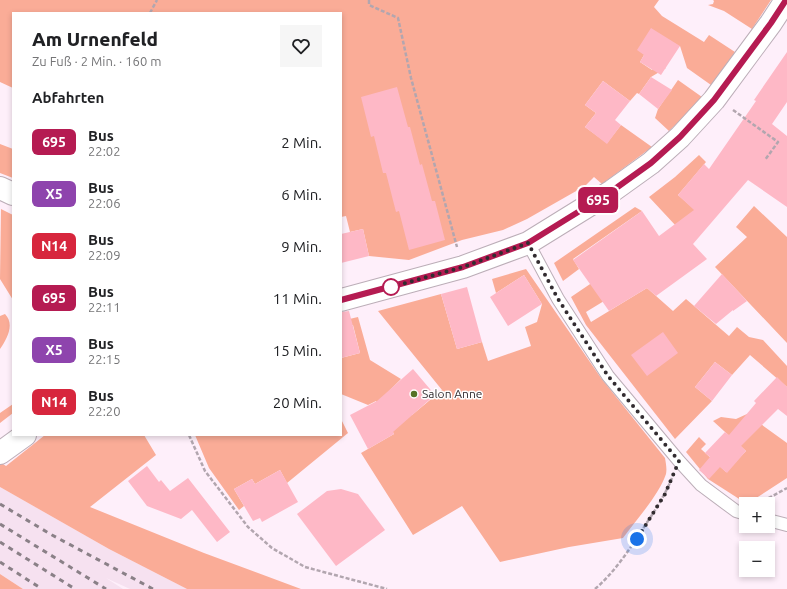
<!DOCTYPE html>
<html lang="de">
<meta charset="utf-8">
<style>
body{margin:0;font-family:Ubuntu,sans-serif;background:#f6f6f6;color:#202124;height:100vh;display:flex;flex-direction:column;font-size:15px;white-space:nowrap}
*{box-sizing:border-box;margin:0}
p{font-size:13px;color:#757577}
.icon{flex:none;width:22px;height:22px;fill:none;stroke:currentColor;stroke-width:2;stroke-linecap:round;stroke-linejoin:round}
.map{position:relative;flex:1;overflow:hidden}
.side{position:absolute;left:12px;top:12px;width:330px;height:424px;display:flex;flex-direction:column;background:#fff;border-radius:0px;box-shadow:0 2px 6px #0003}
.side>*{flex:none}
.badge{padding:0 8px;border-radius:6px;font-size:14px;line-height:26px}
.tools{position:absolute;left:739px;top:497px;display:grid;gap:8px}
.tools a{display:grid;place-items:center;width:36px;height:36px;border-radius:0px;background:#fff;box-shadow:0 2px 6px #0003;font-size:20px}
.you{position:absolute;width:20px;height:20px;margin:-10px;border:3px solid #fff;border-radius:50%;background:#1a73e8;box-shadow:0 0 0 6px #1a73e833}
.map>.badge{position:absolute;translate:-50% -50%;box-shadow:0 0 0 2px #fff}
h2{padding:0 20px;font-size:15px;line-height:36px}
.round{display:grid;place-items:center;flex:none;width:42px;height:42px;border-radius:0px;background:#f6f6f6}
.headline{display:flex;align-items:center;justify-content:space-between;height:68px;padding:0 20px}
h1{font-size:19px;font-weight:800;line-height:30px}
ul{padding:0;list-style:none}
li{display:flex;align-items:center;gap:12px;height:52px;padding:0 20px}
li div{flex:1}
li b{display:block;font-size:15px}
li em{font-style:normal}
li .badge{min-width:44px;font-weight:700;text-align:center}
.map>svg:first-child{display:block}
.built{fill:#f6e1f0}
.green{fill:#faac97}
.building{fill:#feb8c6}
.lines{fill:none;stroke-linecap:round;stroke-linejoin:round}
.lane-casing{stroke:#bcaeb8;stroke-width:14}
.street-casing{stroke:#bcaeb8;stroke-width:24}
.secondary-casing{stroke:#bcaeb8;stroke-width:24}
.path{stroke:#b2a6af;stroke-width:2.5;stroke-dasharray:4 2;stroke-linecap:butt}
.lane{stroke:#fff;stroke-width:12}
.street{stroke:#fff;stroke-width:22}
.secondary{stroke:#fff;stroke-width:22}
.rail{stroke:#8a8087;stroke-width:3;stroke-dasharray:5 5;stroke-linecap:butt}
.line-casing{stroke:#fff;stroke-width:9}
.line{stroke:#b51b52;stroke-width:6}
.walk{stroke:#322c30;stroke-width:4;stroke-dasharray:0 7.2}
.stop-dot{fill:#fff;stroke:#b51b52;stroke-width:2}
.poi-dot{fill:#567226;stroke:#fff;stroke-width:1.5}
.labels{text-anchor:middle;stroke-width:3;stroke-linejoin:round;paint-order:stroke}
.poi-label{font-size:12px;fill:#322c30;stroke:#fff;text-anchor:start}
</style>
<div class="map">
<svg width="787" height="589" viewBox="0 0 787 589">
<rect width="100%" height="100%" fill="#feeffa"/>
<path class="built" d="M0 487 109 549 187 589H130L106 578 123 589H23L0 574Z"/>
<path class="green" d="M0 0H659L654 7 662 16 704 42 709 35 735 52 711 85 687 68 680 46 644 55 640 62 652 70 657 63 666 68 651 77 639 94 637 93 630 101 603 81 585 105 596 113 585 127 607 143 621 125 652 147 602 184 594 177 585 186 527 219 503 230 462 240 409 260 369 256 363 229 350 232 346 216 341 217V13H13V88L0 82Z
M713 0H771L752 29 724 11 708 5 713 4 714 1Z
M678 80 702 97 686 115 669 131 655 118 658 109Z
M0 144 13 149V178L0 173Z
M699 155 706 162 678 195 710 223 690 241 649 197 675 177Z
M754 206 787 237V343L715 267 747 237 736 227Z
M635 207 642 211 573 259 579 269 563 281 554 263Z
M1 209 13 215V300L0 279Z
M624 261 640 279 586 312 591 322 647 288 673 311 686 299 729 336 737 327 749 337 763 340 787 366V387L750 355 732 375 715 362 695 387 712 401 675 439 586 325 571 297Z
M526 269 601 378 665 458C666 464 667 469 666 474 659 495 636 520 623 538L569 547 500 562 462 506 413 535 361 453 394 434 376 401 368 405 341 394V358L360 353 353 325 341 327V321L358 317 370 360 401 379 390 390 412 415 442 390 378 311 441 294 457 349 482 342 488 361 531 346 525 327 537 322 542 304 524 275 496 293 492 279Z
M5 314C15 324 7 339 0 349V316Z
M13 404V413L0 423V413Z
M747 414 787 443V478L747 504 708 479 686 452 699 437 706 444 701 449 726 472 746 451 713 421 721 417 736 419Z
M341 419 348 433 287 483 280 470 255 484 252 479 234 489 244 506 239 510 209 468 195 435H341Z
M45 435H144L156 455 90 507 204 553 301 589H187L109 549 0 487V462L6 466Z
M0 574 23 589H0Z"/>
<path class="building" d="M651 28 680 46 661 75 640 62 644 55 637 50Z
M787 52V102L772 124 787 136V207L748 180 693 244 707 259 656 296 647 288 609 311 573 260 642 211 659 236 694 210 678 195 704 164 709 169 756 101 754 100Z
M651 77 672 90 658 109 639 94Z
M603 81 630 101 615 120 621 125 607 144 585 127 596 113 585 105Z
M397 87 408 127H410L420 165 422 164 432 201H435L445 240 409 250 399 211 396 212 386 173H383L374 136 371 137 361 97Z
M363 229 369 256 341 263V234Z
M722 274 747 301 733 311V310L716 324 694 306Z
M524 275 542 304 508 326 490 297Z
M467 287 482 342 457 349 441 294Z
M349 311 360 353 341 358V312Z
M663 332 678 353 647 376 631 355Z
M715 362 732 375 712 401 695 387Z
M413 369 435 395 393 432 394 434 368 449 350 415 377 401Z
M777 377 787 387V416L778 409 741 446 746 451 727 473 720 467 709 479 699 470 710 457 705 453 725 432 729 435 756 403 754 401Z
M147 466 159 482 161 480 170 491 188 478 230 532 217 542 192 510 181 519 147 506 128 481Z
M280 470 298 502 262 522 260 518 253 521 234 489 252 479 255 484Z
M341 489 358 494 385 530 336 566 297 514 327 491Z"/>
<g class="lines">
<g class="lane-casing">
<path id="lane" d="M528 243 558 299 608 376 679 461 701 485 736 511 746 514
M768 520 787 525"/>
</g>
<g class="street-casing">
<path id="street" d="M0 188 13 194"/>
</g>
<g class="secondary-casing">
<path id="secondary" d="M341 300 463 267 528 243 612 191 651 163 680 137 714 100 771 23 786 0
M0 453 25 435"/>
</g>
<path class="path" d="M369 0V5L398 18 411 78 457 247
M150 13 157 0
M733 110 778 142 765 160
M189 435 205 471 248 527 272 548 305 567 387 589
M758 504 787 488
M595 589C616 571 631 547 646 524 656 509 665 495 672 478"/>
<use href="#lane" class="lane"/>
<use href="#street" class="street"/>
<use href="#secondary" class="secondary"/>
<path class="rail" d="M0 504 52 535 153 589
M0 524 106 589
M0 542 75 589
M0 562 42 589"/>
</g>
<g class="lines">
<g class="line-casing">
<path id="line" d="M341 300 463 267 528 243 612 191 651 163 680 137 714 100 771 23 786 0"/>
</g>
<use href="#line" class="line"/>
<path class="walk" d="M391 287 463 267 528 243 558 299 608 376 679 461 665 494 637 539"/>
</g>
<circle class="stop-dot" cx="391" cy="287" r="8"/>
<circle class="poi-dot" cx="414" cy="394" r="4"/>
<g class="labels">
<g class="poi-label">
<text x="422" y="398">Salon Anne</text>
</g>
</g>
</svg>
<div class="tools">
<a>+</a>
<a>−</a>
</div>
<div class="you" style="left:637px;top:539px"></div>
<b class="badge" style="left:598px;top:200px;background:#b51b52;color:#fff">695</b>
<section class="side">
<div class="headline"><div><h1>Am Urnenfeld</h1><p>Zu Fuß · 2 Min. · 160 m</p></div><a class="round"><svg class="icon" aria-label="heart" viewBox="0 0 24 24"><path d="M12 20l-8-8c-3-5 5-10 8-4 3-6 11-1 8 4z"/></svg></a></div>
<h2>Abfahrten</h2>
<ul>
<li><span class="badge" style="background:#b51b52;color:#fff">695</span><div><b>Bus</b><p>22:02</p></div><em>2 Min.</em></li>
<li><span class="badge" style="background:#8e44ad;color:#fff">X5</span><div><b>Bus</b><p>22:06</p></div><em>6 Min.</em></li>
<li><span class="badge" style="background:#d7263d;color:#fff">N14</span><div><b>Bus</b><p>22:09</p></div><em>9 Min.</em></li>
<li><span class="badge" style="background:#b51b52;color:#fff">695</span><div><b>Bus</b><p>22:11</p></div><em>11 Min.</em></li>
<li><span class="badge" style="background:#8e44ad;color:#fff">X5</span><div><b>Bus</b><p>22:15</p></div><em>15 Min.</em></li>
<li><span class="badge" style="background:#d7263d;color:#fff">N14</span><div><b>Bus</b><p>22:20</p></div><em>20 Min.</em></li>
</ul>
</section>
</div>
